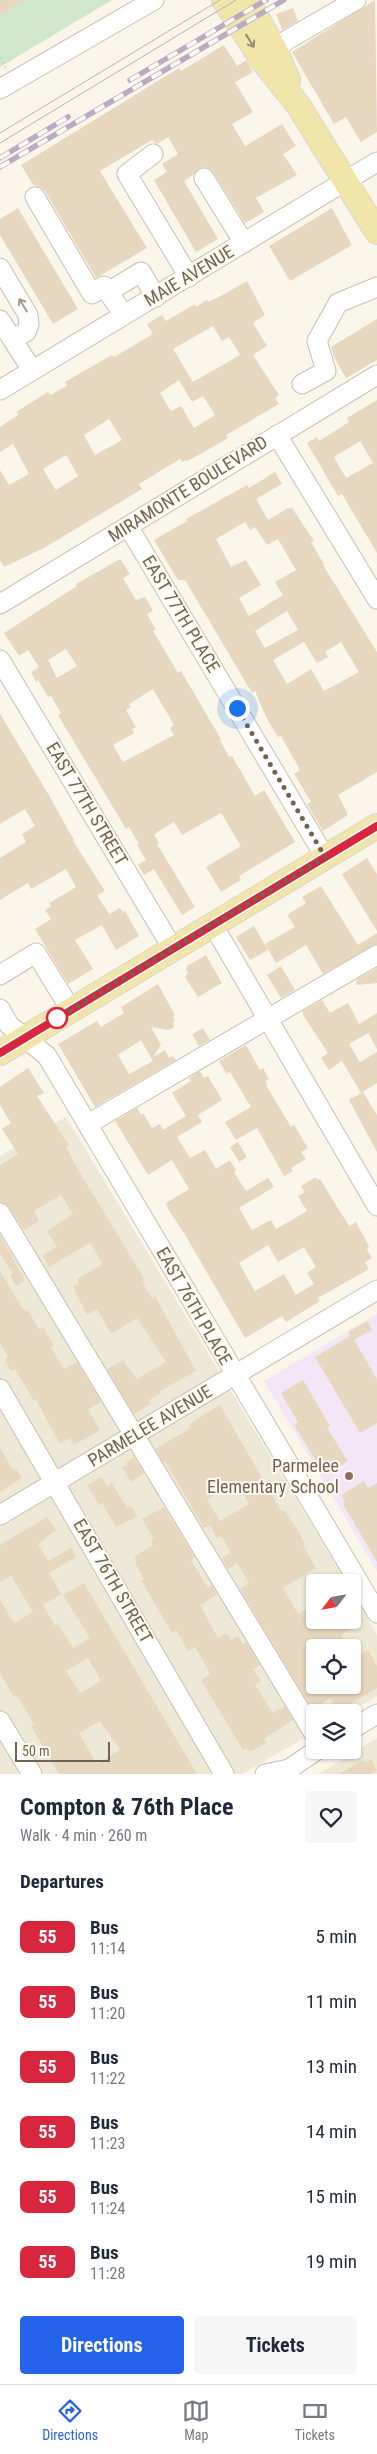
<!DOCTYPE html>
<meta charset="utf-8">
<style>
body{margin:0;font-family:"Roboto Condensed",sans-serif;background:#f6f6f7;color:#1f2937;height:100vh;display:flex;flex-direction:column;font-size:19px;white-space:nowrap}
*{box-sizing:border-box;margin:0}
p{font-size:16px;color:#747a83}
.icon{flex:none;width:28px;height:28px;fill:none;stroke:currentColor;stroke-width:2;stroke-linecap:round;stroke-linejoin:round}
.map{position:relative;height:1774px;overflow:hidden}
.panel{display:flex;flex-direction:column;background:#fff;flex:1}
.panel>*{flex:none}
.badge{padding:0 10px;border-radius:8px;font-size:18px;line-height:32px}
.needle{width:32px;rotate:239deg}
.buttons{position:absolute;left:306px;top:1574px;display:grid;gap:10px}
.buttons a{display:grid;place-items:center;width:55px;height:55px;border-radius:5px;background:#fff;box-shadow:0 1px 4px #0004;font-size:25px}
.scale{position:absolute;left:15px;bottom:12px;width:95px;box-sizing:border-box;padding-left:5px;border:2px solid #726350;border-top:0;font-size:14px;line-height:18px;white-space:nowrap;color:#726350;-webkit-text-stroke:4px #fdfbf0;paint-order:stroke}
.you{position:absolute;width:25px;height:25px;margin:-12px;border:4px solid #fff;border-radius:50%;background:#1a73e8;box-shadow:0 0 0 8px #1a73e833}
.map>.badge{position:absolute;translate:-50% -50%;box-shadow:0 0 0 2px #fff}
h2{padding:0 20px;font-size:19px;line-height:45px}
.round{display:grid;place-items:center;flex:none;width:52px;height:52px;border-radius:5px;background:#f6f6f7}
.head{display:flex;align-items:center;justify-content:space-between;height:85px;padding:0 20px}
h1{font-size:24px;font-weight:700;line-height:38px}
.button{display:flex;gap:10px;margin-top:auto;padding:10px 20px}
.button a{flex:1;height:58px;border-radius:5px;background:#2563eb;color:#fff;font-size:20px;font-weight:700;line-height:58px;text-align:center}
.button a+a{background:#f6f6f7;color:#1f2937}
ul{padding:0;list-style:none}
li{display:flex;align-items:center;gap:15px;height:65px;padding:0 20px}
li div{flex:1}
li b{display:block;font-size:19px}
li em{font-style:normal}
li .badge{min-width:55px;font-weight:700;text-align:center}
.menu{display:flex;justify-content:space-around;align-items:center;height:70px;border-top:1px solid #e0e1e3;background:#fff;font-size:14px;color:#747a83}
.menu a{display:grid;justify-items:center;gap:2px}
.menu .selected{color:#2563eb}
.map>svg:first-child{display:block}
.residential{fill:#eee8d6;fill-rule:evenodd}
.education{fill:#f4e6f7}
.green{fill:#d0e7c9}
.building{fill:#e8d7bf;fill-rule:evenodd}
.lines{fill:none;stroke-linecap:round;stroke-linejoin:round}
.minor-casing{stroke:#c9bfae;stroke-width:21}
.major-casing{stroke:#dad6d2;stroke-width:26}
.path{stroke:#d2c0a7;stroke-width:2.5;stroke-dasharray:1 4;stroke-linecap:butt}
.minor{stroke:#fff;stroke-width:19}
.major{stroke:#f1e5aa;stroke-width:24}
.tram{stroke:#bca9c4;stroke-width:1}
.rail-casing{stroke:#bca9c4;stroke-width:5.5}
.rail{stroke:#fdfbf0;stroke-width:4;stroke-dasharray:11;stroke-linecap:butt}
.oneway{stroke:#988a6b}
.oneway2{stroke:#a39a8d}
.line-casing{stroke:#fff;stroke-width:11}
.line{stroke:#d7263d;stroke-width:8}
.walk{stroke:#726350;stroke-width:5;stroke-dasharray:0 9}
.stop-dot{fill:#fff;stroke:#d7263d;stroke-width:2.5}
.education-dot{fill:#8d6e63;stroke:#fdfbf0;stroke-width:2}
.labels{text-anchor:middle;stroke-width:4;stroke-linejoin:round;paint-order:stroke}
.street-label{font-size:18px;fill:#726350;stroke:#fdfbf0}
.education-label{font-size:18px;fill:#785e54;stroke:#fdfbf0;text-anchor:end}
</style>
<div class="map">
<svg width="377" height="1774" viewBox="0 0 377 1774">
<rect width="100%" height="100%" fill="#faf7ea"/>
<path class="residential" d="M66 1117 346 1582H315V1620H352L353 1594 377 1635V1696L349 1712H315V1732L242 1774H0V1156ZM315 1648H352V1685H315Z
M377 1738V1774H319Z"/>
<path class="education" d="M377 1314V1571L264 1381Z"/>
<path class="green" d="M0 0H112L0 67Z"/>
<path class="building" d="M0 0H24L0 15Z
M375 0 377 132 361 142 346 117 334 124 292 52Z
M293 8 298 21 282 30 276 14Z
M224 45 237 66 246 60 253 72 235 82 253 112 232 124 245 146 282 124 296 146 283 154 297 175 256 198 264 212 245 223 213 172 206 167 198 169 193 175 184 181 218 239 196 252 154 180 167 172 162 164 178 154 168 137 157 144 152 140 100 171 147 248 96 278 45 191 40 187 34 186 21 165 179 68 181 71Z
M18 208 78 309 53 324 0 235V219Z
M332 208 352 245 290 281 269 246Z
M247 281 265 315 253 323 267 346 253 355 279 395 275 398 279 404 226 435 228 438 204 452 187 461 186 460 182 462 180 459 139 484 142 489 44 548 4 567 0 560V470L9 485 29 474 13 444 0 452V427L18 415 16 412 48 392 50 395 67 386 65 382 77 375 112 355 114 357 153 334 147 324 162 315 166 321 195 304 196 307 207 300 208 302 217 298ZM213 326 222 341 229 337 240 355 193 382 173 349ZM179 380 192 402 203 396 215 415 194 428 181 406 171 411 160 393ZM109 419 122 440 95 455 84 435ZM66 455 78 476 56 490 43 469Z
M377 319V360L346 378 334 357 331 347Z
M377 400V553L342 494 338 496 307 443 317 437 319 441 349 422 347 418ZM360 441 373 463 346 478 334 457Z
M275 472 282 484 256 499 268 520 288 508H292L314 541 311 542 324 564 323 565 377 652V772L338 795 348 815 323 831 307 804 311 802 294 774 300 770 281 736 278 737 267 719 255 691 252 693 185 580H178L154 540 187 521 186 519 247 485 249 488ZM245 522 250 530 255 527 267 545 278 539 296 570 275 582 283 595 249 616 239 598 261 585 246 560 231 567 216 539ZM287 611 298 630 265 648 255 631ZM304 642 317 663 328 657 325 652 341 642 359 672 324 691 311 669 287 684 273 660Z
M120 559 130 574 123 578 124 580 136 600 145 597 153 611 147 614 156 630 153 631 178 673 181 671 221 739 220 740 229 757 232 756 255 796 264 790 295 842 239 876 241 880 221 892 206 867 241 846 221 813 182 835 174 822 154 834 159 843 157 844 195 907 182 915 154 869 144 875 138 865 146 860 137 845 139 844 129 827 126 829 58 715 61 713 51 696 48 697 38 680 36 682 31 672 39 667 28 650 19 656 4 633 77 586 76 584ZM66 649 77 666 57 678 48 660ZM153 689 174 725 170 728 174 735 123 762 113 745 134 733 132 729 136 727 126 710 131 707 129 704Z
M0 714 47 792 74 840 73 841 105 891 97 895 109 914 120 908 123 912 125 911 139 936 116 950 102 925 75 940 93 969 68 984 35 929 51 919 45 910 51 906 49 903 76 887 66 869 31 889 28 883 0 900V858L26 842 22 834 35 826 25 809 0 824Z
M367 858 377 874V931L342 874Z
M321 886 358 945 377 933V944L323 974 306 945 276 963 265 944 295 927 287 915 306 903 302 897Z
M254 926 268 950 250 960 236 937Z
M206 955 222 983 198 997 185 977 188 973 186 970 187 966Z
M281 966 295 990 281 998 267 975Z
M377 968V983L357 985 356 980Z
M158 984 175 1015 173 1016 175 1020 173 1022 174 1027 169 1030 151 1027 161 1045 153 1057 165 1050 169 1058 173 1056 176 1060 95 1107 58 1044 97 1021 101 1027 124 1013 121 1007ZM141 1040 153 1061 129 1074 118 1055Z
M322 1000 330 1013 348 1003 359 1024 377 1013V1049L368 1033 349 1044 360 1062 377 1052V1083L361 1093 342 1061 329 1070 321 1058 328 1053 303 1015V1011Z
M203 1028 210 1040 199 1046 192 1034Z
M246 1045 260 1070 263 1068 269 1079 265 1081 267 1084 266 1085 291 1127 294 1125 308 1148 301 1152 306 1159 291 1168 293 1171 284 1176 257 1128 236 1140 225 1122 251 1107 230 1072 227 1074 219 1061Z
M28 1068 44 1093 37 1096 69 1145 66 1147 76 1166 145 1280 142 1282 152 1298 155 1296 196 1371 160 1391 161 1393 149 1400 151 1404 134 1414 107 1369 123 1360 137 1379 166 1362 137 1318 111 1334 97 1309 87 1315 73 1287 79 1284 77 1279 103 1264 90 1243 49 1267 43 1255 57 1247 47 1231 73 1214 61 1195 34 1211 39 1221 24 1230 9 1207 0 1202V1165L18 1154 2 1129 11 1123 0 1105V1087Z
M200 1071 204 1078 208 1076 222 1100 198 1115 202 1122 177 1137 190 1158 205 1150 216 1169 230 1160 236 1170 234 1172 246 1191 268 1178 274 1187 239 1208 252 1230 271 1220 276 1229 307 1211 298 1196 305 1192 301 1186 316 1177 317 1180 320 1179 349 1226 356 1222 369 1246 367 1250 372 1258 365 1262 369 1269 318 1298 320 1301 286 1322 282 1316 245 1338 184 1233 168 1209 166 1203 189 1189 172 1160 148 1175 115 1121 137 1108 141 1115 143 1113 152 1128 160 1124 163 1130 186 1116 172 1093 191 1081 189 1078ZM268 1245 278 1262 304 1247 316 1267 307 1273 314 1284 296 1295 284 1274 255 1291 239 1263Z
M363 1092 377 1115V1152L349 1100Z
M238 1142 247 1157 239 1162 230 1147Z
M0 1235 25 1280 16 1286 10 1276 13 1274 0 1253Z
M0 1271 24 1311 27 1309 39 1329 43 1327 54 1346 51 1348 64 1369 77 1362 101 1402 88 1409 100 1430 74 1445 70 1438 60 1444 36 1400 34 1401 15 1369 11 1371 5 1360 8 1358 7 1355 0 1343Z
M367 1321 372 1330 354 1340 377 1379V1423L360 1433 315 1357 350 1336 348 1332Z
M303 1380 330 1426 327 1428 348 1461 325 1475 294 1425 298 1422 281 1393Z
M220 1405 281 1511 284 1510 297 1529 305 1544 303 1545 316 1568 283 1588 298 1614 315 1604V1620H350L354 1627 341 1635 348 1648H315V1685H352V1659L368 1650 377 1666V1688L338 1711 330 1698 312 1709 240 1589 249 1583 237 1563 228 1569 222 1558 231 1552 221 1536 217 1538 210 1525 204 1528 165 1461 163 1462 155 1449 191 1428 189 1425 195 1420ZM236 1481 249 1504 220 1521 207 1500Z
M0 1448 13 1470 16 1468 22 1478 0 1492Z
M134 1457 144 1473 131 1482 122 1467 128 1464 126 1462Z
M101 1477 107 1486 112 1483 127 1508 131 1506 137 1517 116 1527 102 1503 99 1505 87 1485Z
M364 1481 368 1488 377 1483V1562L343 1504 345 1503 341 1495Z
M164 1507 195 1558 191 1560 208 1588 212 1585 217 1595 200 1605 218 1638 227 1633 231 1640 238 1636 243 1644 246 1642 260 1665 253 1669 261 1681 255 1685 273 1713 285 1706 293 1720 264 1739 266 1743 250 1752 246 1748 243 1750 201 1680 210 1673 195 1647 188 1651 176 1630 172 1633 141 1580 144 1579 135 1562 137 1561 134 1557 153 1545 151 1541 154 1539 142 1519Z
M47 1517 56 1530 38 1544 48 1561 71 1548 76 1557 49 1573 61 1594 43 1605 55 1626 58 1624 73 1648 90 1638 63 1595 84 1583 197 1774H59L31 1726 34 1724 19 1699 16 1696 14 1697 9 1689 0 1673V1600L14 1623 33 1612 11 1576 0 1582V1545ZM88 1658 101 1681 80 1693 66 1671ZM100 1721 120 1750 97 1764 79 1733Z
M371 1759 377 1770 371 1774H339L363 1760 365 1763Z"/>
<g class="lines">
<g class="minor-casing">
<path id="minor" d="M275 50 287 40 356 0
M0 89 154 0
M153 154 127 174 189 277
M204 178 244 243
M35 197 92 294 104 286 124 315
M0 268 28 315 29 324 26 332 13 339
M108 292 141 272 156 297
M0 320 32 370
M302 384 326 371 317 341 338 303 377 287
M0 390 377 162
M277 435 377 599
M128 526 325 857
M0 604 377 375
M0 660 173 949
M213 925 377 1206
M0 975 36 953 71 1010
M0 1009 9 1025 47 1056 377 1613
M88 1124 377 955
M0 1213 315 1735
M0 1389 224 1774
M0 1515 377 1290
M0 1721 32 1774
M352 1729 377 1714
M265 1774 289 1769 317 1750"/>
</g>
<g class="major-casing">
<path id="major" d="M224 0 262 60 298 105 377 232
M247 0 275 50 288 80
M0 1053 377 826"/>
</g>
<path class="path" d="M0 58 6 68"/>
<use href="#minor" class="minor"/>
<use href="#major" class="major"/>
<path class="tram" d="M0 133 220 0
M0 143 236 0"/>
<g class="rail-casing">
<path id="rail" d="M130 80 266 0
M0 158 68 117
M0 167 284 0"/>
</g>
<use href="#rail" class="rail"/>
</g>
<defs><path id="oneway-shaft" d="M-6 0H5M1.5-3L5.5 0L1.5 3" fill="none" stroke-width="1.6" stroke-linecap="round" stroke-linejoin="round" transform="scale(1.25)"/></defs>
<use class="oneway" href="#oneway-shaft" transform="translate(250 41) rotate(58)"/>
<use class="oneway2" href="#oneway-shaft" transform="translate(23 305) rotate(-121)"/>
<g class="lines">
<g class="line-casing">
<path id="line" d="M0 1053 377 826"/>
</g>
<use href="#line" class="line"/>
<path class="walk" d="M57 1018 56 1019 325 857 237 708"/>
</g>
<circle class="stop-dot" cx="57" cy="1018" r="10"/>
<circle class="education-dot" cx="349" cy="1476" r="5"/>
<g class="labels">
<g class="street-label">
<text transform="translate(189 276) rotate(-31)" y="6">MAIE AVENUE</text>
<text transform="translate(188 489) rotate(-32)" y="6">MIRAMONTE BOULEVARD</text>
<text transform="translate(181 614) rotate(59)" y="6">EAST 77TH PLACE</text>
<text transform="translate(87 804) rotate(59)" y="6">EAST 77TH STREET</text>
<text transform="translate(194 1306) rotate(60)" y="6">EAST 76TH PLACE</text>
<text transform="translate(150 1426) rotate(-31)" y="6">PARMELEE AVENUE</text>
<text transform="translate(113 1581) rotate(60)" y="6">EAST 76TH STREET</text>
</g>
<g class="education-label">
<text x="339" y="1472">Parmelee<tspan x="339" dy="21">Elementary School</tspan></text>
</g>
</g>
</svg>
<div class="buttons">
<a><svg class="needle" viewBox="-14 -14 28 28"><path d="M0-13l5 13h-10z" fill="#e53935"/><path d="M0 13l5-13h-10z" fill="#747a83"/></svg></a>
<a><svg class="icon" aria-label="locate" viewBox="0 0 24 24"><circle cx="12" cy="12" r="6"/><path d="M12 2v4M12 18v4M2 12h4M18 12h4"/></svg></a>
<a><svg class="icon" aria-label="layers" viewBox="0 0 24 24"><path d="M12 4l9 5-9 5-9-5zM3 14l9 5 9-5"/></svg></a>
</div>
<div class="scale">50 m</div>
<div class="you" style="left:237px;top:708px"></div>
</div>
<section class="panel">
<div class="head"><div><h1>Compton &amp; 76th Place</h1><p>Walk · 4 min · 260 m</p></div><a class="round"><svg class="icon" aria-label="heart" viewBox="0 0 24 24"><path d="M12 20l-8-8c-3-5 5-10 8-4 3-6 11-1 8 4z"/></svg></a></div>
<h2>Departures</h2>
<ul>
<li><span class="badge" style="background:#d7263d;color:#fff">55</span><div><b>Bus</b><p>11:14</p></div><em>5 min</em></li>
<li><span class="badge" style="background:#d7263d;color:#fff">55</span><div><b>Bus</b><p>11:20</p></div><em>11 min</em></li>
<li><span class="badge" style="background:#d7263d;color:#fff">55</span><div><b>Bus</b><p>11:22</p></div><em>13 min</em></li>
<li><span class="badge" style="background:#d7263d;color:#fff">55</span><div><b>Bus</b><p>11:23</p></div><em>14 min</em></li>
<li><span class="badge" style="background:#d7263d;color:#fff">55</span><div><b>Bus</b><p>11:24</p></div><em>15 min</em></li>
<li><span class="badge" style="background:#d7263d;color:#fff">55</span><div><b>Bus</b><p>11:28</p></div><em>19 min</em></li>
</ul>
<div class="button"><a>Directions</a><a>Tickets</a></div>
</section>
<nav class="menu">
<a class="selected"><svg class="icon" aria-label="directions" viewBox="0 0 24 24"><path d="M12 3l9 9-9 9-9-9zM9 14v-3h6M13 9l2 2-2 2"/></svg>Directions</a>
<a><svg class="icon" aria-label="map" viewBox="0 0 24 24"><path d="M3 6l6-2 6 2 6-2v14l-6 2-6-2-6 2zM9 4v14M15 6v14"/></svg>Map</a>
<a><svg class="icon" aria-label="tickets" viewBox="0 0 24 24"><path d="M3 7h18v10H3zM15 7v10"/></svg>Tickets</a>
</nav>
